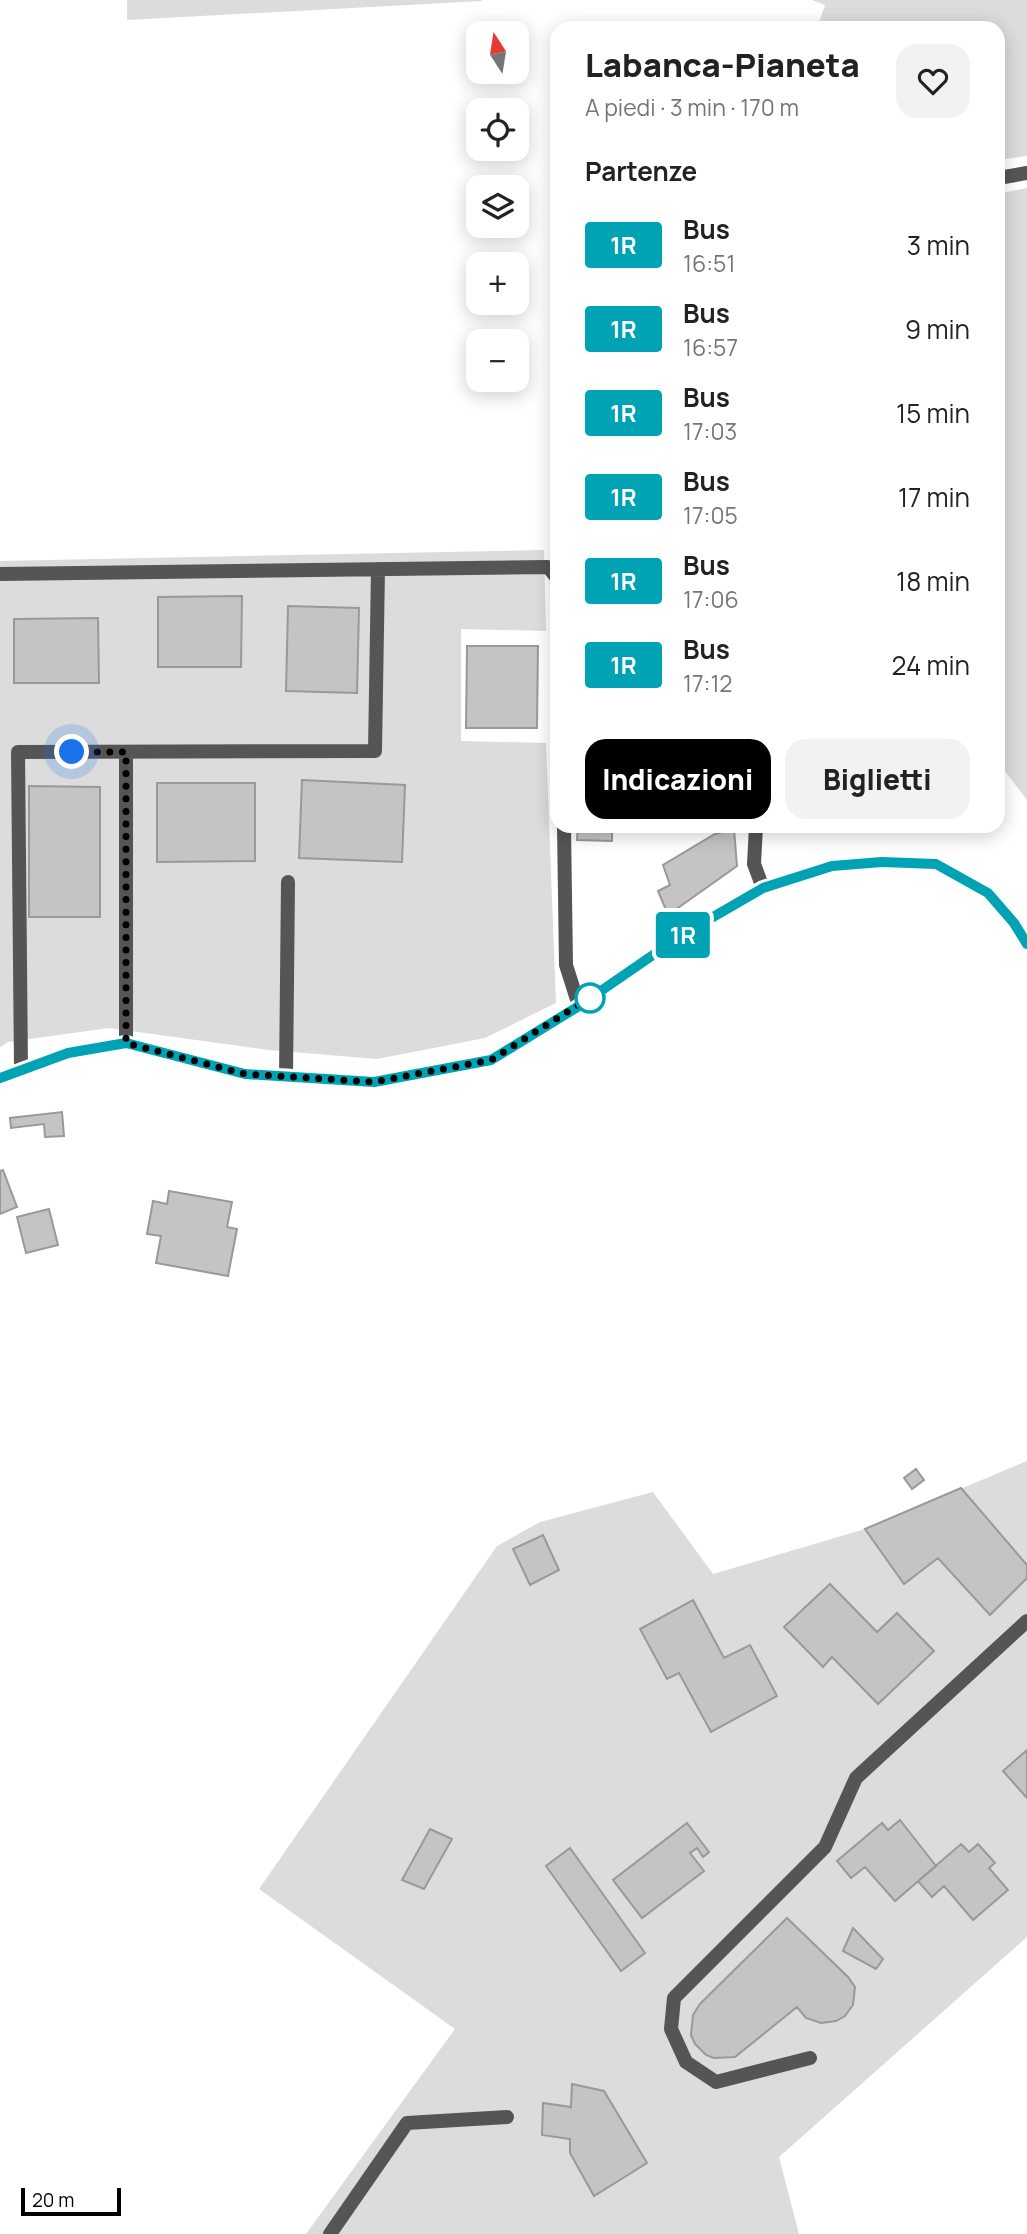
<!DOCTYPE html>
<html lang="it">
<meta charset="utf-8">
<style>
body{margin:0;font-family:Manrope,sans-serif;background:#f2f2f2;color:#222;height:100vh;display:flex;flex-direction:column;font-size:26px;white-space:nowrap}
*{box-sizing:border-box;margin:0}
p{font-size:23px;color:#767676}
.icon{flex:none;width:38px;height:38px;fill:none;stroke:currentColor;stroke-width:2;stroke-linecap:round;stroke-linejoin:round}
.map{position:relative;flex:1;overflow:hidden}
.details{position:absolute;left:550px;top:21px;width:455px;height:812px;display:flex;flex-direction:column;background:#fff;border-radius:21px;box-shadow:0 4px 18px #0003}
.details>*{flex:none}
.badge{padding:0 14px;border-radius:5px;font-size:24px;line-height:46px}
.needle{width:46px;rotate:348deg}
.controls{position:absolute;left:466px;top:21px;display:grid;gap:14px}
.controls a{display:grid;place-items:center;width:63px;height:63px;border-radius:14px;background:#fff;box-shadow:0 4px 18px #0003;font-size:35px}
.scale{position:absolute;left:21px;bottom:18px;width:100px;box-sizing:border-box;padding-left:7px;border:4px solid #000;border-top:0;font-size:19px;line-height:24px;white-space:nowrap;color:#000;-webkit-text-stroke:5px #fff;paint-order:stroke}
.you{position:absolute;width:35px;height:35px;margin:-18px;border:5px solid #fff;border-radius:50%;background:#1a73e8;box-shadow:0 0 0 10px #1a73e833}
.map>.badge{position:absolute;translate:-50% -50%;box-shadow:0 0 0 4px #fff}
h2{padding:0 35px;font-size:26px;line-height:63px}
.round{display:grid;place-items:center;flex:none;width:74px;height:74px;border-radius:21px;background:#f2f2f2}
.headline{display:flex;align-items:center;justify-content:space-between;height:119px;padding:0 35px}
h1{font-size:33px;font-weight:800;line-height:52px}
.action{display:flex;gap:14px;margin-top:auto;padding:14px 35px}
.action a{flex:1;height:80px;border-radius:21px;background:#000;color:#fff;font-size:28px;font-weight:800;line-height:80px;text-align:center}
.action a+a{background:#f2f2f2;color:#222}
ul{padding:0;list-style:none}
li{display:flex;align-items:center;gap:21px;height:84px;padding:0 35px}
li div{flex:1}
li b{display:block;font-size:26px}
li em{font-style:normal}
li .badge{min-width:77px;font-weight:700;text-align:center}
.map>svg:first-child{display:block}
.green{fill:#dcdcdc}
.building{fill:#c4c4c4;stroke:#999;stroke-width:2}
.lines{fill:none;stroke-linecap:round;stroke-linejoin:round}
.lane{stroke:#555;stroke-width:14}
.street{stroke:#555;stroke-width:14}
.line-casing{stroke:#fff;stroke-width:16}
.line{stroke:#00a3b4;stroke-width:10}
.walk{stroke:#000;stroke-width:7;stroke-dasharray:0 12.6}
.stop-dot{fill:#fff;stroke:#00a3b4;stroke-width:3.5}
</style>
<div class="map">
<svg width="1027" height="2234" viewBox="0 0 1027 2234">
<rect width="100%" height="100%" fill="#fff"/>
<path class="green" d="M127 0H481L482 1 127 20Z
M812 0H1027V156L998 160V28H817L825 5Z
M1027 188V800L998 762V194Z
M544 550 546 631 461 629V741L546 743 556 1003 485 1038 377 1059 269 1050 109 1028 8 1042 0 1047V561Z
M1027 1461V1937L779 2157 799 2234H306L455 2029 259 1889 497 1546 540 1522 653 1492 713 1574 865 1529Z"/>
<path class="building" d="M242 596 241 667H158V597Z
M288 606 359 608 357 693 286 691Z
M98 618 99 683H14V619Z
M467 646H538L537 728H466Z
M302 780 405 785 402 862 299 858Z
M157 783H255V861L157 862Z
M29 786 100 787V917H29Z
M578 826H612V841L577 840Z
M734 829 737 866 668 915 658 891 670 885 663 865 715 834Z
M62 1112 64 1136 45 1137 44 1124 11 1128 10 1118Z
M3 1170 17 1207 0 1214V1171Z
M169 1191 232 1202 227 1227 237 1229 228 1276 156 1263 161 1236 147 1234 153 1201 167 1204Z
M49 1209 58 1245 26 1253 17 1217Z
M916 1469 924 1480 912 1489 904 1478Z
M961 1488 1027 1565V1578L990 1615 938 1558 904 1584 865 1529Z
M543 1535 559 1570 530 1585 513 1549Z
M830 1584 877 1632 897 1613 934 1651 878 1704 832 1657 823 1667 784 1627Z
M693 1600 724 1658 750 1645 777 1696 711 1732 679 1673 667 1679 640 1629Z
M1027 1750V1798L1003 1771Z
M900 1820 936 1866 895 1901 865 1867 851 1878 837 1861 882 1823 888 1830Z
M687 1823 709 1852 703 1857 697 1848 690 1853 704 1871 642 1918 613 1880Z
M430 1829 452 1839 424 1889 402 1880Z
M961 1844 969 1852 978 1844 995 1863 989 1868 1008 1890 973 1920 944 1886 932 1897 918 1881Z
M570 1848 645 1953 621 1971 546 1866Z
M787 1918 848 1977 855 1987 853 2005 845 2016 836 2021 821 2023 806 2018 797 2007 735 2057 714 2058 706 2055 695 2044 691 2035 693 2015 700 2004Z
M853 1928 883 1959 876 1969 843 1951Z
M572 2084 604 2091 647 2163 594 2196 570 2153V2139L542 2135 543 2103 571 2107Z"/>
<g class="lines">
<path class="lane" d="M998 178 1027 173
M756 826 754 864 763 888
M286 1077 288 882
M810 2058 716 2082 686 2062 671 2029 674 1998 825 1847 856 1778 1027 1621"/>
<path class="street" d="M0 574 548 567 556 577
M126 752V1043
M564 826 566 965 579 1006
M21 1069 18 752 375 751 378 569
M0 1078 68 1053 126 1043 245 1074 374 1082 491 1060 579 1006 682 935 763 888 832 866 882 862 936 864 988 893 1014 923 1027 944
M330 2234 407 2123 507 2117"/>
</g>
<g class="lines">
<g class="line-casing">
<path id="line" d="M0 1078 68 1053 126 1043 245 1074 374 1082 491 1060 579 1006 682 935 763 888 832 866 882 862 936 864 988 893 1014 923 1027 944"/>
</g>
<use href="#line" class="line"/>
<path class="walk" d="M72 752H126V1043L245 1074 374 1082 491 1060 599 992 590 998"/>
</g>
<circle class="stop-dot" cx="590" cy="998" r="14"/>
</svg>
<div class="controls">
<a><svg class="needle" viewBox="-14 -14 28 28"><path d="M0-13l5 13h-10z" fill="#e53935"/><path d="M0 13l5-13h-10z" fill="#767676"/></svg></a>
<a><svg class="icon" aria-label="locate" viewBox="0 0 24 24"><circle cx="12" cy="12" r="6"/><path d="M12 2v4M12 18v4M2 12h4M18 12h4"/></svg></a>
<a><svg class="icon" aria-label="layers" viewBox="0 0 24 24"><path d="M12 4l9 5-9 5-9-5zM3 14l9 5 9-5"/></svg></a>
<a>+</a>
<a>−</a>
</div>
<div class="scale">20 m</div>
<div class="you" style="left:72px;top:752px"></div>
<b class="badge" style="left:683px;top:935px;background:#00a3b4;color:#fff">1R</b>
<section class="details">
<div class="headline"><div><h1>Labanca-Pianeta</h1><p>A piedi · 3 min · 170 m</p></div><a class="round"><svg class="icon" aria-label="heart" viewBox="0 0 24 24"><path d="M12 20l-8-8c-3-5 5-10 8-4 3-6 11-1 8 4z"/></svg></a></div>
<h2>Partenze</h2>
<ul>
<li><span class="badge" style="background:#00a3b4;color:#fff">1R</span><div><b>Bus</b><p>16:51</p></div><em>3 min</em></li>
<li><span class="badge" style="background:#00a3b4;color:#fff">1R</span><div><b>Bus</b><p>16:57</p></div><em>9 min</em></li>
<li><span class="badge" style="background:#00a3b4;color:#fff">1R</span><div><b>Bus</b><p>17:03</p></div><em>15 min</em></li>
<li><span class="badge" style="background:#00a3b4;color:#fff">1R</span><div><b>Bus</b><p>17:05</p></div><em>17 min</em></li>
<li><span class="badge" style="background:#00a3b4;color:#fff">1R</span><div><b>Bus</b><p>17:06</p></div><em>18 min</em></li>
<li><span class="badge" style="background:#00a3b4;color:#fff">1R</span><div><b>Bus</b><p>17:12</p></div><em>24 min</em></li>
</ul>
<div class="action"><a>Indicazioni</a><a>Biglietti</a></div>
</section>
</div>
